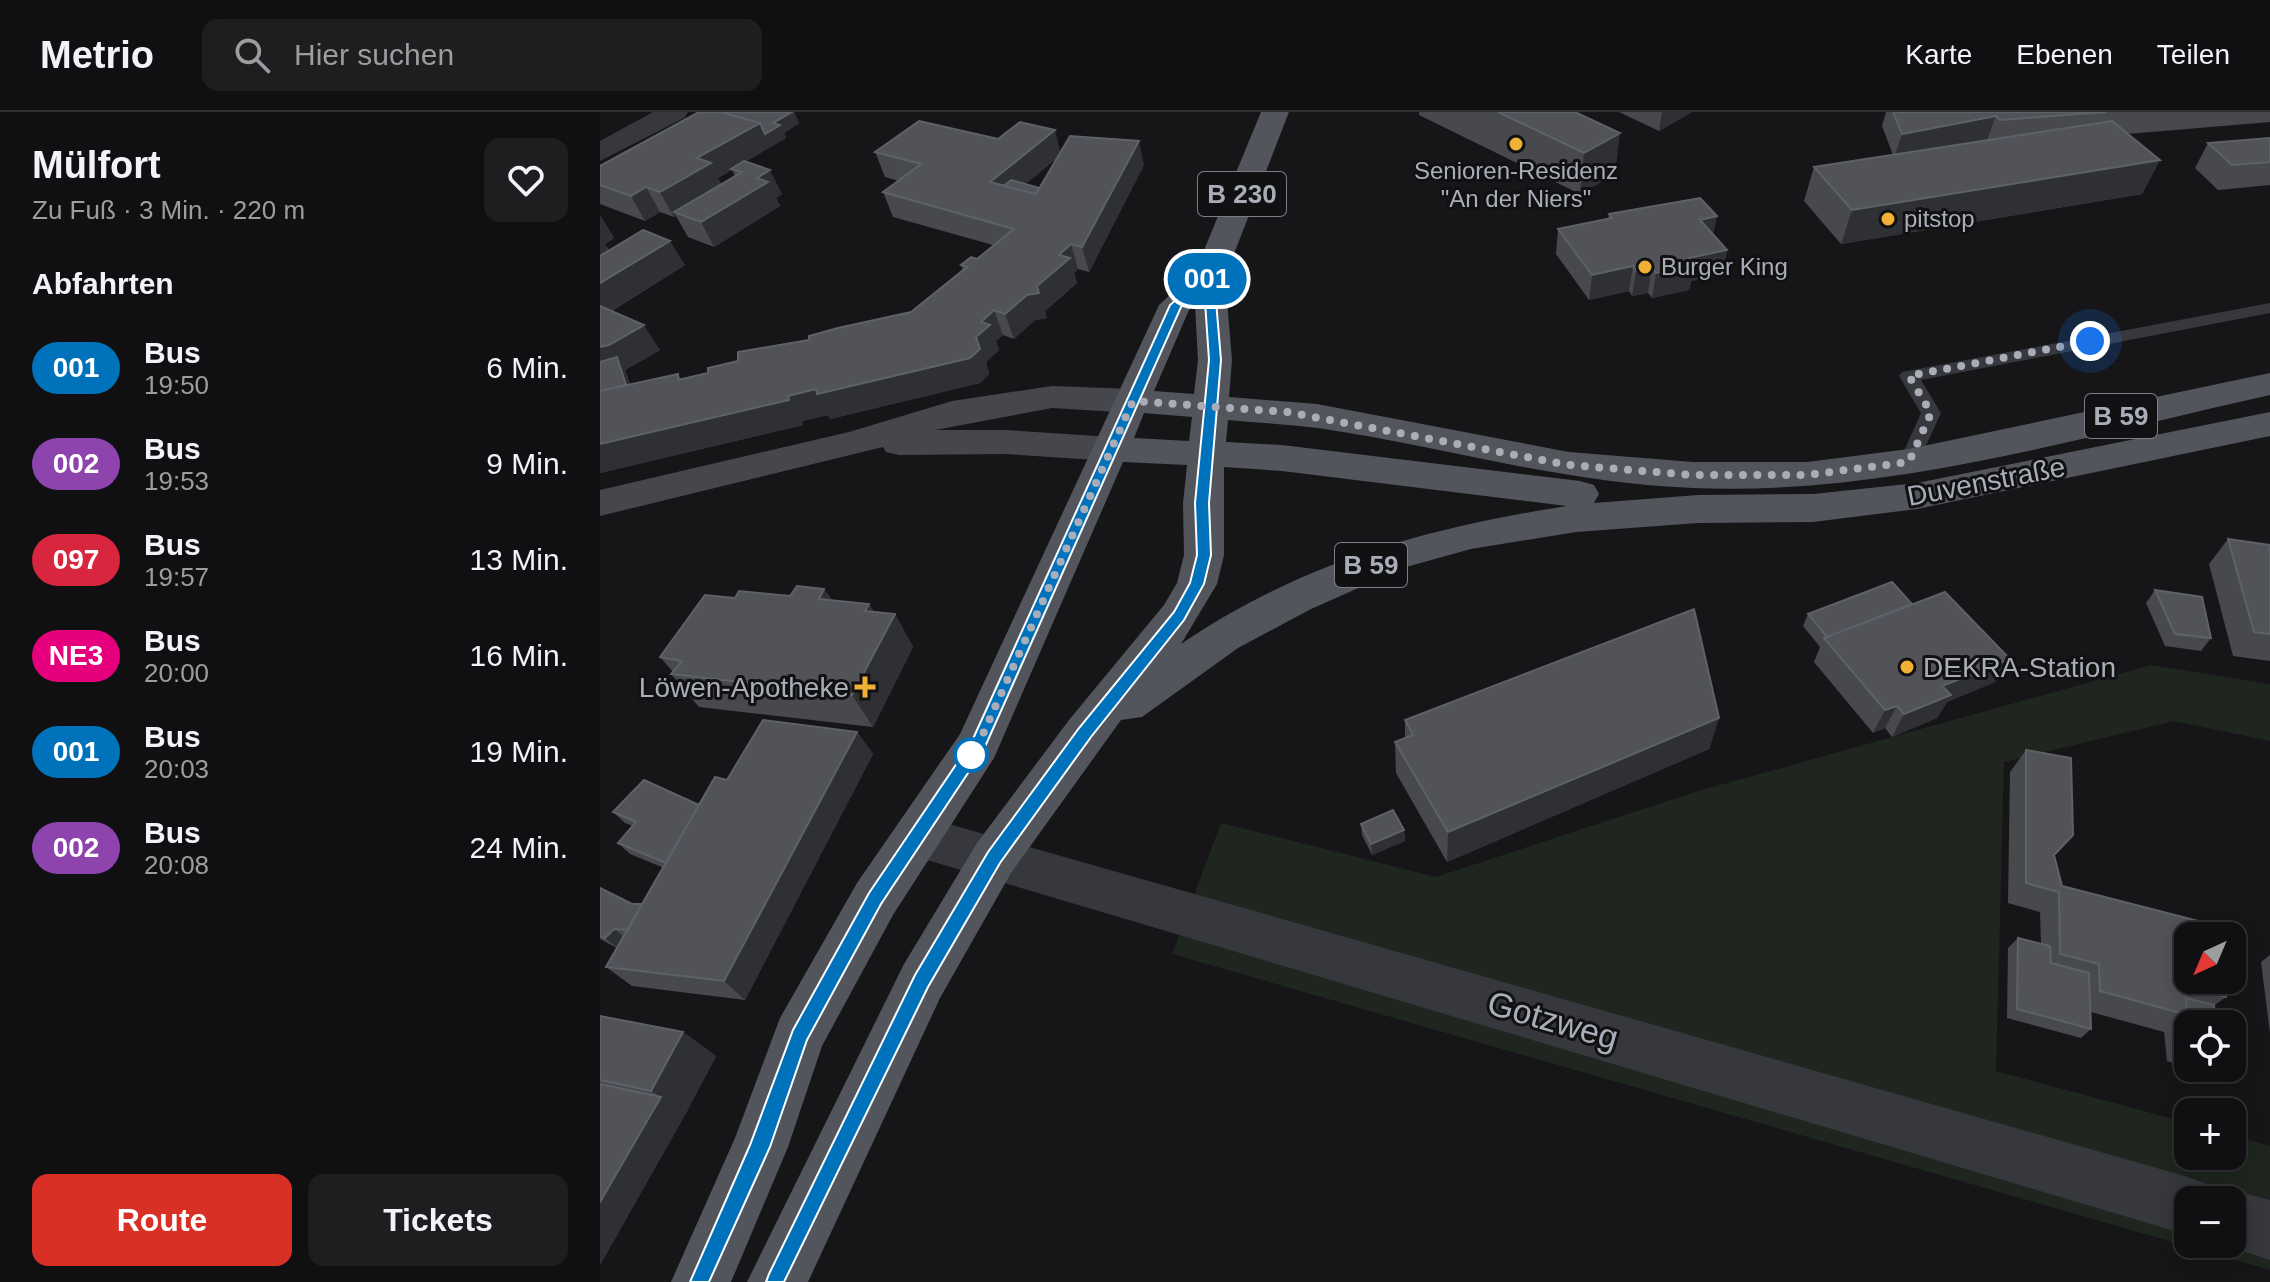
<!DOCTYPE html>
<html lang="de">
<meta charset="utf-8">
<style>
body{margin:0;font-family:Arial,sans-serif;background:#1e1e20;color:#f1f3f6;height:100vh;display:flex;flex-direction:column;font-size:30px;white-space:nowrap}
*{box-sizing:border-box;margin:0}
p{font-size:26px;color:#9c9d9f}
.icon{flex:none;width:44px;height:44px;fill:none;stroke:currentColor;stroke-width:2;stroke-linecap:round;stroke-linejoin:round}
.map{position:relative;flex:1;overflow:hidden}
.drawer{display:flex;flex-direction:column;background:#101012;width:600px}
.drawer>*{flex:none}
.badge{padding:0 16px;border-radius:26px;font-size:28px;line-height:52px}
.needle{width:52px;rotate:224deg}
.fabs{position:absolute;left:1574px;top:810px;display:grid;gap:16px}
.fabs a{display:grid;place-items:center;width:72px;height:72px;border-radius:16px;background:#101012;box-shadow:0 4px 20px #0003,0 0 0 2px #303032;font-size:40px}
.you{position:absolute;width:40px;height:40px;margin:-20px;border:6px solid #fff;border-radius:50%;background:#1a73e8;box-shadow:0 0 0 12px #1a73e833}
.map>.badge{position:absolute;translate:-50% -50%;box-shadow:0 0 0 4px #fff}
h2{padding:0 32px;font-size:30px;line-height:72px}
.round{display:grid;place-items:center;flex:none;width:84px;height:84px;border-radius:16px;background:#1e1e20}
.head{display:flex;align-items:center;justify-content:space-between;height:136px;padding:0 32px}
h1{font-size:38px;font-weight:700;line-height:60px}
.button{display:flex;gap:16px;margin-top:auto;padding:16px 32px}
.button a{flex:1;height:92px;border-radius:16px;background:#d93025;color:#fff;font-size:32px;font-weight:700;line-height:92px;text-align:center}
.button a+a{background:#1e1e20;color:#f1f3f6}
ul{padding:0;list-style:none}
li{display:flex;align-items:center;gap:24px;height:96px;padding:0 32px}
li div{flex:1}
li b{display:block;font-size:30px}
li em{font-style:normal}
li .badge{min-width:88px;font-weight:700;text-align:center}
header{display:flex;align-items:center;gap:48px;box-sizing:border-box;height:112px;padding:0 40px;background:#101012;border-bottom:2px solid #303032}
header strong{font-size:38px}
nav{display:flex;gap:44px;margin-inline-start:auto;font-size:28px}
.search{width:560px;height:72px;background:#1e1e20;display:flex;align-items:center;gap:20px;box-sizing:border-box;padding:0 28px;border-radius:16px;color:#9c9d9f;font-size:30px}
main{display:flex;flex:1;min-height:0}
.map>svg:first-child{display:block}
.green{fill:#1e261f;fill-rule:evenodd}
.lines{fill:none;stroke-linecap:round;stroke-linejoin:round}
.lane{fill:#37383d;fill-rule:evenodd}
.street{fill:#37383d;fill-rule:evenodd}
.secondary{fill:#45474d;fill-rule:evenodd}
.primary{fill:#53555c;fill-rule:evenodd}
.wall{fill:#47494d;fill-rule:evenodd}
.shaded-wall{fill:#2f3033}
.building{fill:#525359;stroke:#5f6168;stroke-width:2}
.line{fill:#0072bc;stroke:#fff;stroke-width:2}
.walk{stroke:#a8adb8;stroke-width:8;stroke-dasharray:0 14.4}
.poi-dot{fill:#f2b134;stroke:#111113;stroke-width:3}
.stop-dot{fill:#fff;stroke:#0072bc;stroke-width:4}
.labels{text-anchor:middle;stroke-width:6;stroke-linejoin:round;paint-order:stroke}
.far-poi-label{font-size:24px;fill:#a8adb8;stroke:#111113;text-anchor:start}
.shield{fill:#111113;stroke:#7b7e86;stroke-width:2}
.shield-label{font-size:26px;font-weight:bold;fill:#a8adb8}
.street-label{font-size:28px;fill:#a8adb8;stroke:#111113}
.poi-label{font-size:28px;fill:#a8adb8;stroke:#111113;text-anchor:start}
.near-street-label{font-size:34px;fill:#a8adb8;stroke:#111113}
</style>
<header>
<strong>Metrio</strong>
<div class="search"><svg class="icon" aria-label="search" viewBox="0 0 24 24"><circle cx="10" cy="10" r="6"/><path d="M15 15l6 6"/></svg>Hier suchen</div>
<nav><a>Karte</a><a>Ebenen</a><a>Teilen</a></nav>
</header>
<main>
<section class="drawer">
<div class="head"><div><h1>Mülfort</h1><p>Zu Fuß · 3 Min. · 220 m</p></div><a class="round"><svg class="icon" aria-label="heart" viewBox="0 0 24 24"><path d="M12 20l-8-8c-3-5 5-10 8-4 3-6 11-1 8 4z"/></svg></a></div>
<h2>Abfahrten</h2>
<ul>
<li><span class="badge" style="background:#0072bc;color:#fff">001</span><div><b>Bus</b><p>19:50</p></div><em>6 Min.</em></li>
<li><span class="badge" style="background:#8e44ad;color:#fff">002</span><div><b>Bus</b><p>19:53</p></div><em>9 Min.</em></li>
<li><span class="badge" style="background:#d7263d;color:#fff">097</span><div><b>Bus</b><p>19:57</p></div><em>13 Min.</em></li>
<li><span class="badge" style="background:#e6007e;color:#fff">NE3</span><div><b>Bus</b><p>20:00</p></div><em>16 Min.</em></li>
<li><span class="badge" style="background:#0072bc;color:#fff">001</span><div><b>Bus</b><p>20:03</p></div><em>19 Min.</em></li>
<li><span class="badge" style="background:#8e44ad;color:#fff">002</span><div><b>Bus</b><p>20:08</p></div><em>24 Min.</em></li>
</ul>
<div class="button"><a>Route</a><a>Tickets</a></div>
</section>
<div class="map">
<svg width="1670" height="1170" viewBox="0 0 1670 1170">
<rect width="100%" height="100%" fill="#161618"/>
<path class="green" d="M1551 553 1670 572V629L1574 609 1404 650 1396 959 1588 1011V1044H1632V1023L1670 1034V1158L572 842 621 711 836 765 1095 680ZM1588 1088H1632V1132H1588Z"/>
<g class="lines">
<path class="lane" d="M1670 191V201L1321 268 1341 301 1316 355 1309 357 1299 350 1321 301 1299 264 1302 260Z"/>
<path class="street" d="M53 0H88L84 6 0 49V29Z
M317 703 1588 1065 1609 1073 1614 1085 1632 1078 1670 1088V1148L1621 1132H1632V1088H1588V1123L317 745 300 739 293 724 300 709Z"/>
<path class="secondary" d="M452 274 533 277 546 281 551 289 546 297 533 301 452 296 335 318H405L512 325 525 328 530 337 525 346 512 349 405 342 299 343 286 340 283 335 0 404V378L249 320 352 289Z"/>
<path class="primary" d="M661 0H689L625 165 632 248 629 285 717 292 969 340 1093 350H1207L1309 337 1670 261V283C1480 325 1289 384 1093 376 962 371 846 335 718 316 688 312 658 311 628 308L626 330 682 333 980 369 994 373 999 382 994 391 1098 383 1213 382 1317 371 1670 300V324L1317 397 1213 410 1098 411 976 420 871 437 806 455 711 497 638 536 542 605 521 608 411 761 340 886 208 1170H147L304 852 377 731 469 608 564 493 577 471 584 443 583 391 587 353 523 350 394 646 293 803 222 934 188 1035 131 1170H71L135 1026 180 906 257 771 360 622 559 193 595 160ZM595 193 598 248 594 282 554 279 589 198ZM544 301 592 305 589 329 534 326ZM624 355 682 359 967 394C825 416 701 451 581 532L617 472 624 443Z"/>
</g>
<path class="wall" d="M126 0H194L199 11 184 21 186 26 146 49 182 82 176 86 180 94 114 135 88 125 76 104 74 105 60 100 45 109 0 92V54ZM132 58 135 64 121 72 118 66Z
M819 0H975L1015 62 980 82 819 3Z
M1019 0H1092L1059 19Z
M1286 0H1670V10L1527 22 1560 48 1542 82 1241 132 1204 89 1214 55 1293 43 1282 14Z
M1670 26V73L1618 78 1595 56 1608 31Z
M398 27 460 41 544 53 489 160 478 157 474 161 477 171 445 199 447 206 435 208 414 227 403 223 396 229 399 238 386 250 389 262 380 271 230 307 228 303 202 309 203 313 0 361V103L14 126 5 132 9 138 85 153 12 199 60 238 25 258 30 272 78 262 81 267 108 261 138 249 311 200 363 158 361 153 377 147 393 133 293 105 283 80 299 69 285 65 275 40ZM458 45 439 76 425 72 433 66Z
M1009 102 1117 104 1113 122 1127 138 1122 163 1091 169 1089 178 1052 186 1048 181 1032 184 1029 179 989 188 956 142 958 117 1008 107Z
M1628 427 1670 433V549L1633 544 1609 452Z
M224 477 232 488 269 492 274 500 295 502 313 535 273 615 99 595 71 562 73 560 60 545 135 486 190 484Z
M1555 478 1611 526 1601 539 1565 534 1546 491Z
M1312 492 1410 547 1395 570 1347 590 1337 606 1292 625 1285 616 1273 621 1214 550 1220 535 1203 514 1208 502Z
M1119 606 1109 637 847 750 796 661 795 630 805 626V608Z
M257 620 273 642 145 888 32 874 6 855 17 836 0 827V776L32 792H42L64 756 30 742 18 731 33 714 25 711 13 700 99 693 127 668Z
M1426 638 1462 774 1626 885 1588 912V955L1567 949 1564 920 1491 900V917L1481 926 1407 906 1408 836 1418 826 1441 832 1440 800 1408 791 1410 660Z
M761 712 804 718 805 729 772 743 762 723Z
M1670 843V921L1661 850Z
M0 904 83 920 116 944 86 1001 0 1153Z
M1593 956H1613L1607 960Z"/>
<path class="shaded-wall" d="M192 0H194L199 11 184 21 186 26 118 66 123 76 74 100 76 104 74 105 60 80 97 46 160 11H173Z
M1062 0H1092L1059 19Z
M1396 4 1387 28 1294 47 1302 22Z
M455 18 461 42 409 86 390 70Z
M1020 21 1015 62 980 82 984 41Z
M539 29 544 53 489 160 482 135Z
M1560 48 1542 82 1241 132 1252 98Z
M170 58 182 82 176 86 180 94 114 135 101 110 157 66Z
M46 75 60 100 45 109 31 84Z
M0 103 14 126 5 132 11 142 0 148Z
M1117 104 1111 129 1100 108Z
M70 129 85 153 0 206V171Z
M471 132 478 157 474 161 477 171 445 199 447 206 435 208 414 227 405 202 437 174 459 143Z
M1127 138 1122 163 1091 169 1089 178 1052 186 1056 161 1089 146Z
M1033 154 1029 179 989 188 992 163Z
M1052 156 1048 181 1032 184 1036 159Z
M394 198 403 223 396 229 399 238 386 250 389 262 380 271 230 307 228 303 202 309 203 313 0 361V235L44 213 60 238 25 258 35 286 188 284 376 225 381 210Z
M224 477 245 510 219 487Z
M269 492 286 520 295 502 313 535 273 615 252 583 265 499Z
M1410 547 1395 570 1347 590 1337 606 1292 625 1304 602 1342 574Z
M1297 594 1285 616 1273 621 1285 598Z
M1119 606 1109 637 847 750 848 720Z
M257 620 273 642 145 888 124 869Z
M804 718 805 729 772 743 771 732Z
M14 817 27 827 18 836 5 826Z
M83 920 116 944 86 1001 0 1153V1090L61 985 51 979Z"/>
<path class="building" d="M99 0H120L160 11 97 46 111 51 60 80 46 75 31 84 0 73V54Z
M126 0H192L173 11 180 13 165 22 160 11 124 1Z
M898 0H975L1020 21 984 41Z
M1293 0H1506L1400 8 1396 4 1302 22Z
M319 9 398 27 420 10 455 18 390 70 436 82 470 24 539 29 482 135 471 132 459 143 470 146 437 174 439 181 427 183 405 202 394 198 381 210 390 213 376 225 380 237 370 246 217 282 216 277 188 284 189 288 0 332V279L78 262V268L108 261V256L138 249V240L209 228V224L238 216 311 200 367 155 361 153 371 145 377 147 414 117 283 80 321 52 275 40Z
M1512 9 1560 48 1252 98 1214 55Z
M1670 26V50L1632 53 1608 31Z
M144 49 170 58 157 66 168 70 101 110 74 100 142 60 131 57Z
M411 68 439 76 436 82 404 74Z
M1100 86 1117 104 1100 108 1127 138 1089 146 1094 153 1056 161 1052 156 1036 159 1033 154 992 163 958 117 1012 106 1009 102Z
M43 118 70 129 0 171V144Z
M0 194 44 213 9 233 0 235Z
M17 245 26 273 0 279V250Z
M1628 427 1670 433V522L1654 520Z
M1292 470 1312 492 1227 525 1208 502Z
M197 474 224 477 219 487 269 492 265 499 295 502 252 583 71 562 82 549 60 545 105 483 135 486 139 479 190 484Z
M1555 478 1602 485 1611 526 1575 522Z
M1345 480 1410 547 1342 574 1351 583 1304 602 1297 594 1285 598 1224 526Z
M1094 497 1119 606 848 720 795 630 813 623 805 608Z
M163 608 257 620 124 869 6 855 115 665 127 668Z
M1426 638 1471 646 1473 723 1454 743 1462 774 1618 814 1619 824H1588V868H1624L1626 885 1585 874 1587 903 1500 879 1499 852 1460 842 1459 780 1426 771Z
M44 668 99 693 66 751 18 731 36 710 13 700Z
M793 698 804 718 771 732 761 712Z
M0 776 32 792H42L28 818 14 817 5 826 0 824Z
M1418 826 1450 834 1451 851 1489 861 1491 917 1417 897Z
M1586 886 1614 893 1616 912H1588V942L1579 940 1577 911 1587 903Z
M0 904 83 920 51 979 0 968Z
M0 972 61 985 0 1090Z"/>
<path class="line" d="M605 162 614 165 621 248 609 391 611 443 604 472 584 508 491 625 400 751 328 875 184 1170H166L169 1162 315 863 388 740 479 616 574 500 590 471 597 443 595 391 609 248 604 175 581 195 384 637 281 792 207 928 170 1035 109 1170H90L150 1033 193 918 269 781 372 629 570 193Z"/>
<g class="lines">
<path class="walk" d="M371 643 366 650 378 633 533 289 687 300 969 353 1093 363H1207L1309 350 1331 301 1309 264 1490 229"/>
</g>
<g class="poi-dot">
<circle cx="916" cy="32" r="8"/>
<circle cx="1288" cy="107" r="8"/>
<circle cx="1045" cy="155" r="8"/>
<circle cx="1307" cy="555" r="8"/>
<path d="M261 563h8v8h8v8h-8v8h-8v-8h-8v-8h8z"/>
</g>
<circle class="stop-dot" cx="371" cy="643" r="16"/>
<g class="labels">
<g class="far-poi-label">
<text x="916" y="67" text-anchor="middle">Senioren-Residenz<tspan x="916" dy="28">"An der Niers"</tspan></text>
<text x="1304" y="115">pitstop</text>
<text x="1061" y="163">Burger King</text>
</g>
<g class="shield">
<rect x="598" y="60" width="88" height="44" rx="6"/>
<rect x="1485" y="282" width="72" height="44" rx="6"/>
<rect x="735" y="431" width="72" height="44" rx="6"/>
</g>
<g class="shield-label">
<text x="642" y="91">B 230</text>
<text x="1521" y="313">B 59</text>
<text x="771" y="462">B 59</text>
</g>
<g class="street-label">
<text transform="translate(1386 369) rotate(-11)" y="10">Duvenstraße</text>
</g>
<g class="poi-label">
<text x="1323" y="565">DEKRA-Station</text>
<text x="249" y="585" text-anchor="end">Löwen-Apotheke</text>
</g>
<g class="near-street-label">
<text transform="translate(953 908) rotate(16)" y="12">Gotzweg</text>
</g>
</g>
</svg>
<div class="fabs">
<a><svg class="needle" viewBox="-14 -14 28 28"><path d="M0-13l5 13h-10z" fill="#e53935"/><path d="M0 13l5-13h-10z" fill="#9c9d9f"/></svg></a>
<a><svg class="icon" aria-label="locate" viewBox="0 0 24 24"><circle cx="12" cy="12" r="6"/><path d="M12 2v4M12 18v4M2 12h4M18 12h4"/></svg></a>
<a>+</a>
<a>−</a>
</div>
<div class="you" style="left:1490px;top:229px"></div>
<b class="badge" style="left:607px;top:167px;background:#0072bc;color:#fff">001</b>
</div>
</main>
